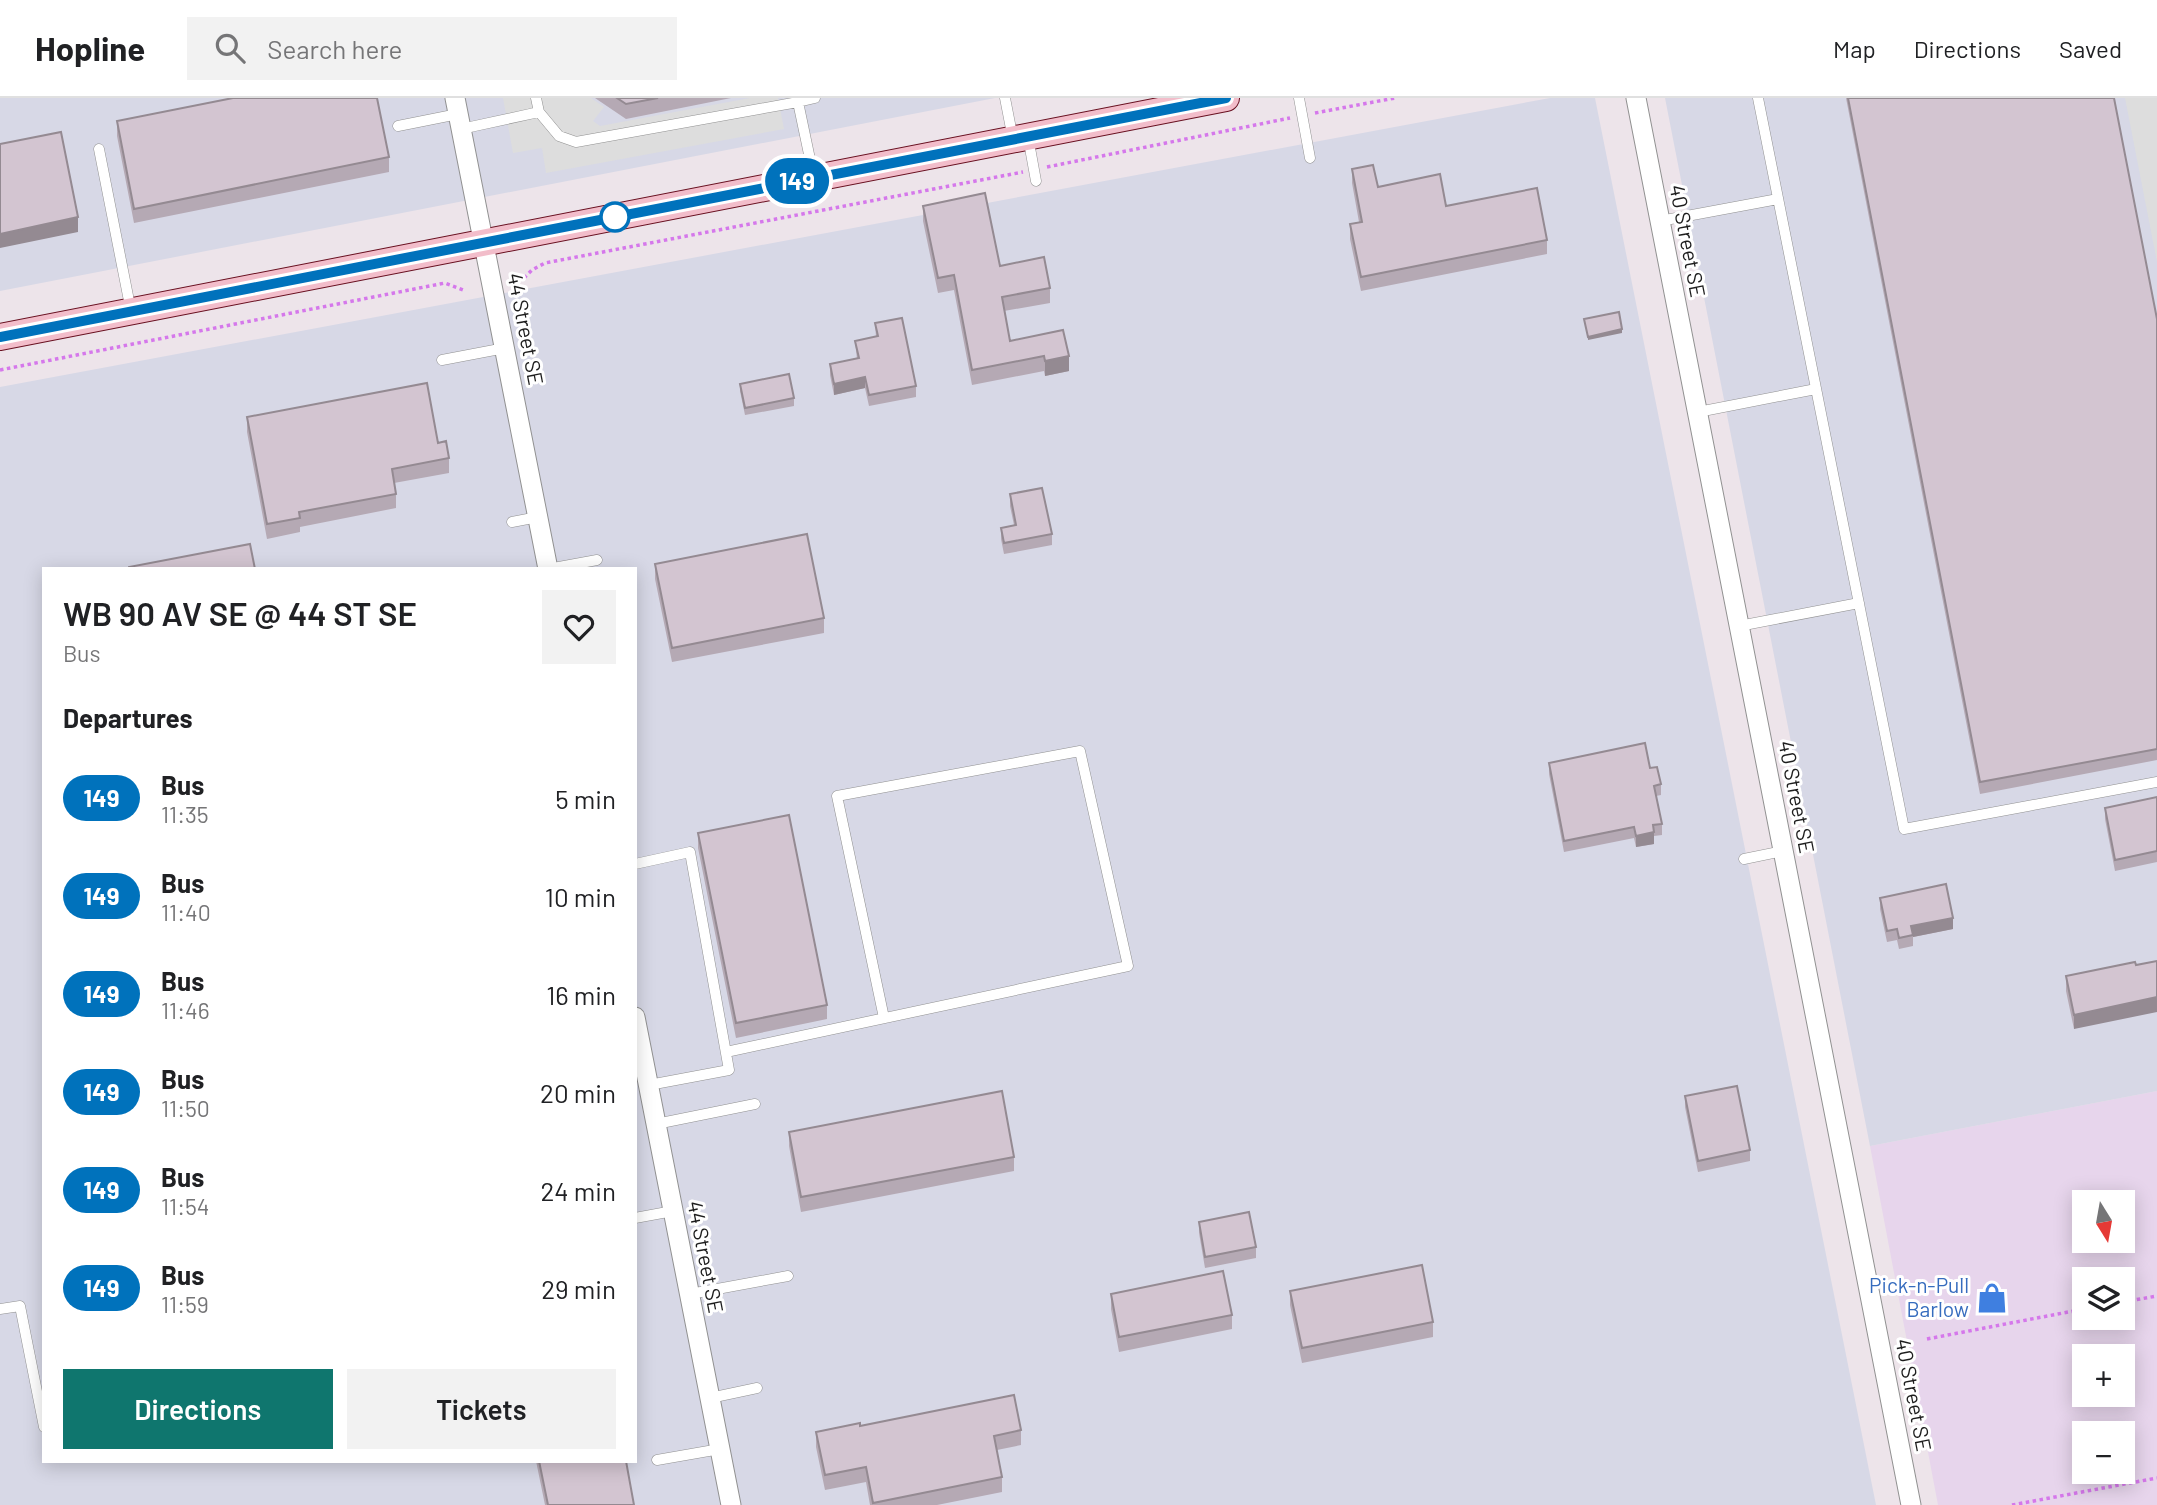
<!DOCTYPE html>
<meta charset="utf-8">
<style>
body{margin:0;font-family:Barlow,sans-serif;background:#f2f2f2;color:#202124;height:100vh;display:flex;flex-direction:column;font-size:26px;white-space:nowrap}
*{box-sizing:border-box;margin:0}
p{font-size:23px;color:#757577}
.icon{flex:none;width:38px;height:38px;fill:none;stroke:currentColor;stroke-width:2;stroke-linecap:round;stroke-linejoin:round}
.map{position:relative;flex:1;overflow:hidden}
.sheet{position:absolute;left:42px;top:469px;width:595px;height:896px;display:flex;flex-direction:column;background:#fff;border-radius:0px;box-shadow:0 4px 18px #0003}
.sheet>*{flex:none}
.badge{padding:0 14px;border-radius:23px;font-size:24px;line-height:46px}
.needle{width:46px;rotate:169deg}
.buttons{position:absolute;left:2072px;top:1092px;display:grid;gap:14px}
.buttons a{display:grid;place-items:center;width:63px;height:63px;border-radius:0px;background:#fff;box-shadow:0 4px 18px #0003;font-size:35px}
.map>.badge{position:absolute;translate:-50% -50%;box-shadow:0 0 0 4px #fff}
h2{padding:0 21px;font-size:26px;line-height:63px}
.round{display:grid;place-items:center;flex:none;width:74px;height:74px;border-radius:0px;background:#f2f2f2}
.summary{display:flex;align-items:center;justify-content:space-between;height:119px;padding:0 21px}
h1{font-size:33px;font-weight:600;line-height:52px}
.cta{display:flex;gap:14px;margin-top:auto;padding:14px 21px}
.cta a{flex:1;height:80px;border-radius:0px;background:#0f766e;color:#fff;font-size:28px;font-weight:600;line-height:80px;text-align:center}
.cta a+a{background:#f2f2f2;color:#202124}
ul{padding:0;list-style:none}
li{display:flex;align-items:center;gap:21px;height:98px;padding:0 21px}
li div{flex:1}
li b{display:block;font-size:26px}
li em{font-style:normal}
li .badge{min-width:77px;font-weight:700;text-align:center}
header{display:flex;align-items:center;gap:42px;box-sizing:border-box;height:98px;padding:0 35px;background:#fff;border-bottom:2px solid #e0e0e0}
header strong{font-size:33px}
nav{display:flex;gap:38px;margin-inline-start:auto;font-size:24px}
.search{width:490px;height:63px;background:#f2f2f2;display:flex;align-items:center;gap:18px;box-sizing:border-box;padding:0 24px;border-radius:0px;color:#757577;font-size:26px}
.map>svg:first-child{display:block}
.commercial{fill:#e7d5ec;fill-rule:evenodd}
.industrial{fill:#d7d8e6;fill-rule:evenodd}
.parking{fill:#ddd}
.lines{fill:none;stroke-linecap:round;stroke-linejoin:round}
.lane-casing{stroke:#919191;stroke-width:11}
.street-casing{stroke:#919191;stroke-width:21}
.secondary-casing{stroke:#681020;stroke-width:28}
.path{stroke:#d578eb;stroke-width:3.5;stroke-dasharray:3.5 3.5;stroke-linecap:butt}
.lane{stroke:#fff;stroke-width:10}
.street{stroke:#fff;stroke-width:19}
.secondary{stroke:#f2bdca;stroke-width:26}
.wall{fill:#b5a9b4}
.shaded-wall{fill:#948a92}
.building{fill:#d3c5d1;stroke:#948a92;stroke-width:2}
.line-casing{stroke:#fff;stroke-width:16}
.line{stroke:#0072bc;stroke-width:10}
.stop-dot{fill:#fff;stroke:#0072bc;stroke-width:3.5}
.labels{text-anchor:middle;stroke-width:6;stroke-linejoin:round;paint-order:stroke}
.street-label{font-size:21px;fill:#1d1d1d;stroke:#fff}
.shop-label{font-size:21px;fill:#366cbe;stroke:#fff;text-anchor:end}
</style>
<header>
<strong>Hopline</strong>
<div class="search"><svg class="icon" aria-label="search" viewBox="0 0 24 24"><circle cx="10" cy="10" r="6"/><path d="M15 15l6 6"/></svg>Search here</div>
<nav><a>Map</a><a>Directions</a><a>Saved</a></nav>
</header>
<div class="map">
<svg width="2157" height="1407" viewBox="0 0 2157 1407">
<rect width="100%" height="100%" fill="#ede4ea"/>
<path class="commercial" d="M2157 993V1407H1938L1870 1048ZM2084 1104H2123V1143H2084ZM2084 1181H2123V1220H2084ZM2084 1258H2123V1297H2084ZM2084 1335H2123V1374H2084Z"/>
<path class="industrial" d="M0 0H995L0 193Z
M1550 0H1595L1876 1407H0V289ZM44 471H635V1363H44Z
M1665 0H2157V993L1870 1048Z"/>
<path class="parking" d="M503 0H591L604 9 593 23 600 28 750 0H778L784 31 546 75 542 50 513 55Z
M2125 0H2157V164Z"/>
<g class="lines">
<g class="lane-casing">
<path id="lane" d="M536 0 539 14
M1005 0 1013 41
M1299 0 1310 60
M1758 0 1904 731 2157 684
M798 4 815 0
M398 28 458 16
M461 31 539 14 559 38 576 44 798 4 814 80
M1028 39 1036 83
M99 51 131 213
M1660 123 1778 101
M442 262 505 250
M1698 314 1816 291
M512 424 538 419
M548 471 597 462
M1739 528 1859 505
M1744 761 1783 753
M635 766 690 754 729 972 649 987
M726 954 1128 868 1080 653 837 698 884 920
M656 1026 755 1006
M635 1120 673 1113
M690 1196 788 1178
M0 1211 20 1208 44 1329
M710 1300 757 1290
M657 1362 720 1351"/>
</g>
<g class="street-casing">
<path id="street" d="M455 0 548 471
M1636 0 1911 1407
M635 919 731 1407"/>
</g>
<g class="secondary-casing">
<path id="secondary" d="M0 239 1226 0"/>
</g>
<path class="path" d="M1315 15 1395 0
M1047 69 1290 20
M524 180 532 172 545 165 1023 74
M0 272 445 185 466 193
M2123 1204 2157 1198
M1927 1241 2084 1211
M2012 1407 2157 1380"/>
<use href="#lane" class="lane"/>
<use href="#street" class="street"/>
<use href="#secondary" class="secondary"/>
</g>
<path class="wall" d="M595 0H731L626 21Z
M1846 0H2114L2157 221V662L1980 696Z
M117 23 389 59V74L134 125 117 38Z
M1352 71 1378 89 1446 108 1547 142V156L1361 193 1350 141V126L1359 124 1352 85Z
M923 108 1000 168 1050 190V205L1004 213 1010 243 1063 232 1069 273 1045 278 1044 273 972 287 954 192 938 195 923 123Z
M875 225 916 288V299L869 308 865 290 834 297 830 277V266L857 261 855 243 876 239Z
M740 286 794 300V308L745 317 740 293Z
M247 319 438 345 449 360V375L394 385 396 396V410L300 429V434L267 441 247 334Z
M1010 396 1052 436V447L1004 456 1001 441V430L1014 427 1010 408Z
M655 466 824 520V535L672 564 655 481Z
M1549 665 1650 670 1661 686V697L1656 698 1662 726V737L1654 738V746L1636 749 1634 740 1564 754 1549 676Z
M2157 699V764L2115 773 2105 721V710Z
M698 735 827 907V921L736 940 698 750Z
M1880 800 1953 831 1913 839V848L1899 851 1897 842 1887 844 1880 811Z
M2136 867 2074 931 2066 893V878Z
M1685 998 1750 1052V1063L1698 1074 1685 1009Z
M789 1034 1014 1059V1073L801 1114 789 1048Z
M1199 1124 1256 1149V1160L1205 1170 1199 1135Z
M1290 1193 1433 1224V1239L1302 1265 1290 1207Z
M1111 1196 1232 1217V1231L1119 1254 1111 1211Z
M860 1328 1021 1332V1347L997 1352 1002 1379V1394L937 1407H870L866 1384 825 1392 816 1349V1334Z
M536 1363H626L634 1407H545Z"/>
<path class="shaded-wall" d="M78 119V134L0 150V136Z
M1622 231V235L1588 242V239Z
M1069 258V273L1045 278V263Z
M865 279V290L834 297V286Z
M1654 734V746L1636 749V738Z
M1953 820V831L1913 839 1911 828Z
M2157 899V914L2074 931V917Z"/>
<path class="building" d="M233 0H377L389 59 134 111 117 23Z
M617 0H658L626 6Z
M1848 0H2114L2157 221V651L1980 684Z
M61 34 78 119 0 136V46Z
M1373 67 1378 89 1440 76 1446 108 1537 90 1547 142 1361 179 1350 126 1362 124 1352 71Z
M985 95 1000 168 1044 159 1050 190 1002 199 1010 243 1063 232 1069 258 1045 263 1044 258 972 272 954 177 938 180 923 108Z
M1619 214 1622 231 1588 239 1584 221Z
M902 220 916 288 869 297 865 279 834 286 830 266 859 260 855 243 878 238 875 225Z
M789 276 794 300 745 310 740 286Z
M427 285 438 345 446 343 449 360 392 371 396 396 299 414 300 420 267 426 247 319Z
M1042 390 1052 436 1004 445 1001 430 1016 427 1010 396Z
M807 436 824 520 672 550 655 466Z
M250 446 255 471H129V469Z
M1645 645 1650 670 1657 669 1661 686 1654 688 1662 726 1653 727 1654 734 1636 738 1634 729 1564 743 1549 665Z
M2157 699V753L2115 762 2105 710Z
M789 717 827 907 736 925 698 735Z
M1946 786 1953 820 1911 828 1913 837 1899 840 1897 831 1887 833 1880 800Z
M2157 863V899L2074 917 2066 878 2135 864 2136 867Z
M1737 988 1750 1052 1698 1063 1685 998Z
M1002 993 1014 1059 801 1099 789 1034Z
M1249 1114 1256 1149 1205 1159 1199 1124Z
M1422 1167 1433 1224 1302 1250 1290 1193Z
M1223 1173 1232 1217 1119 1239 1111 1196Z
M1014 1297 1021 1332 994 1338 1002 1379 873 1405 866 1369 825 1377 816 1334 860 1325V1328Z
M539 1363H626L634 1407H548Z"/>
<g class="lines">
<g class="line-casing">
<path id="line" d="M0 239 1226 0"/>
</g>
<use href="#line" class="line"/>
</g>
<defs>
<g id="shop-bare" transform="scale(2.415)"><path d="M-5-2.5h2.3a2.7 3.5 0 0 1 5.4 0H5L5.5 6h-11ZM-1.5-2.5h3a1.5 2.3 0 0 0-3 0Z" fill="#3f7fe0" stroke="#fff" stroke-width="2.5" paint-order="stroke"/></g>
</defs>
<g fill-rule="evenodd">
<use href="#shop-bare" x="1992" y="1200"/>
</g>
<circle class="stop-dot" cx="615" cy="119" r="14"/>
<g class="labels">
<g class="street-label">
<text transform="translate(1687 143) rotate(79)" y="7">40 Street SE</text>
<text transform="translate(525 231) rotate(79)" y="7">44 Street SE</text>
<text transform="translate(1796 699) rotate(79)" y="7">40 Street SE</text>
<text transform="translate(705 1159) rotate(79)" y="7">44 Street SE</text>
<text transform="translate(1913 1297) rotate(79)" y="7">40 Street SE</text>
</g>
<g class="shop-label">
<text x="1969" y="1195">Pick-n-Pull<tspan x="1969" dy="24">Barlow</tspan></text>
</g>
</g>
</svg>
<div class="buttons">
<a><svg class="needle" viewBox="-14 -14 28 28"><path d="M0-13l5 13h-10z" fill="#e53935"/><path d="M0 13l5-13h-10z" fill="#757577"/></svg></a>
<a><svg class="icon" aria-label="layers" viewBox="0 0 24 24"><path d="M12 4l9 5-9 5-9-5zM3 14l9 5 9-5"/></svg></a>
<a>+</a>
<a>−</a>
</div>
<b class="badge" style="left:797px;top:83px;background:#0072bc;color:#fff">149</b>
<section class="sheet">
<div class="summary"><div><h1>WB 90 AV SE @ 44 ST SE</h1><p>Bus</p></div><a class="round"><svg class="icon" aria-label="heart" viewBox="0 0 24 24"><path d="M12 20l-8-8c-3-5 5-10 8-4 3-6 11-1 8 4z"/></svg></a></div>
<h2>Departures</h2>
<ul>
<li><span class="badge" style="background:#0072bc;color:#fff">149</span><div><b>Bus</b><p>11:35</p></div><em>5 min</em></li>
<li><span class="badge" style="background:#0072bc;color:#fff">149</span><div><b>Bus</b><p>11:40</p></div><em>10 min</em></li>
<li><span class="badge" style="background:#0072bc;color:#fff">149</span><div><b>Bus</b><p>11:46</p></div><em>16 min</em></li>
<li><span class="badge" style="background:#0072bc;color:#fff">149</span><div><b>Bus</b><p>11:50</p></div><em>20 min</em></li>
<li><span class="badge" style="background:#0072bc;color:#fff">149</span><div><b>Bus</b><p>11:54</p></div><em>24 min</em></li>
<li><span class="badge" style="background:#0072bc;color:#fff">149</span><div><b>Bus</b><p>11:59</p></div><em>29 min</em></li>
</ul>
<div class="cta"><a>Directions</a><a>Tickets</a></div>
</section>
</div>
